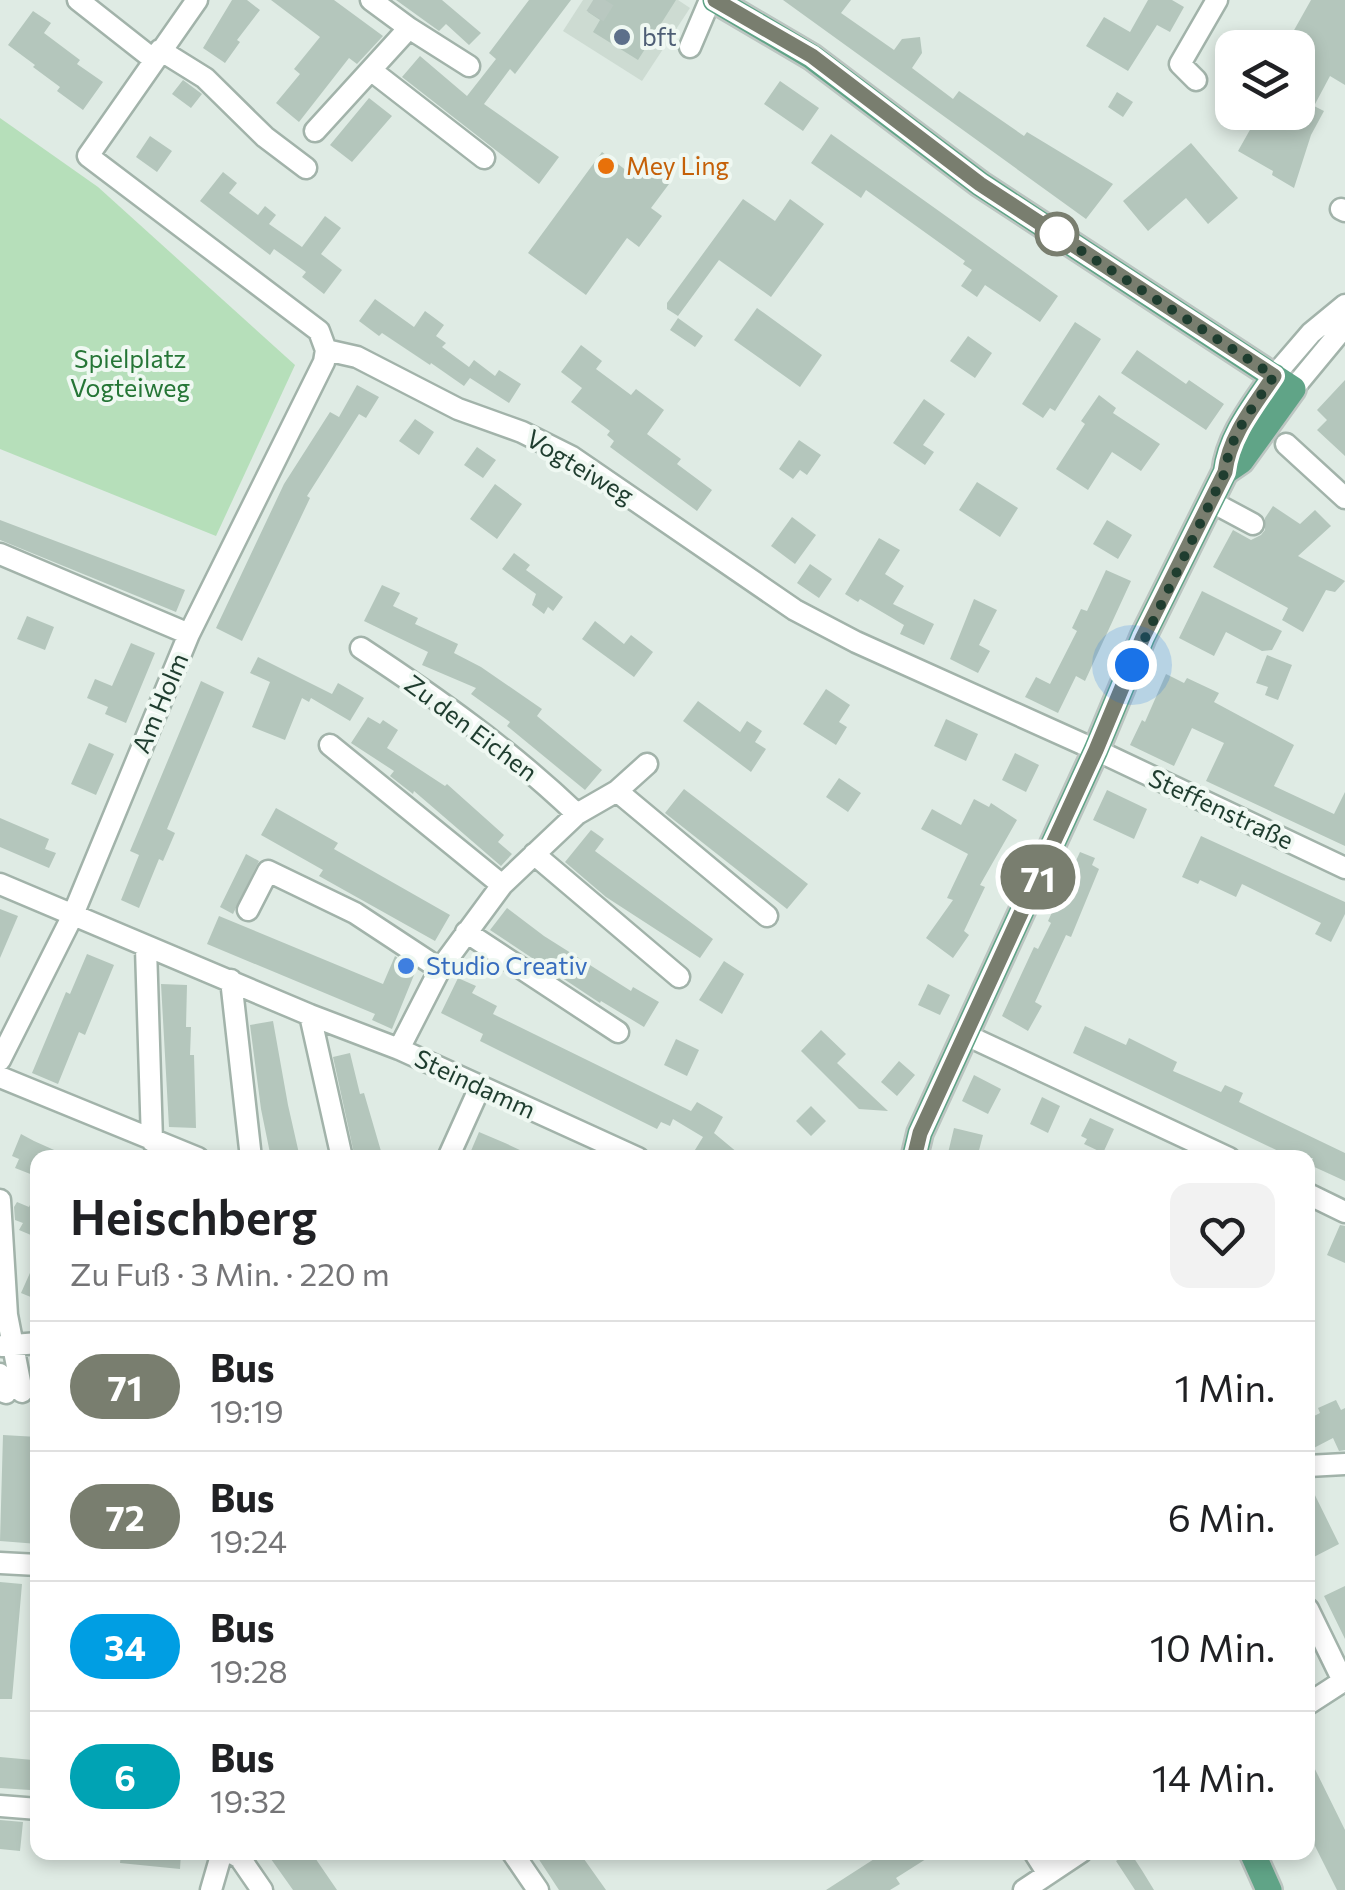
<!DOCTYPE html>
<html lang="de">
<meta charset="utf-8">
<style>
body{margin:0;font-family:Commissioner,sans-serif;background:#f2f2f2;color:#202124;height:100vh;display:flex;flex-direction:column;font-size:38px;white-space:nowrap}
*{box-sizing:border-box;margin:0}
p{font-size:32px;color:#757577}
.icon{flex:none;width:55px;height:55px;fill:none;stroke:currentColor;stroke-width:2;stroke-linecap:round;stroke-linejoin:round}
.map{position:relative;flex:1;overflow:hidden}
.drawer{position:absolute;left:30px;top:1150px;width:1285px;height:710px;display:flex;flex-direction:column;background:#fff;border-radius:20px;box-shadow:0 5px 15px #0003}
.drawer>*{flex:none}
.badge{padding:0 20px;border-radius:32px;font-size:35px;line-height:65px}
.fabs{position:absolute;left:1215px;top:30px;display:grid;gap:20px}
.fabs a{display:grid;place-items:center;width:100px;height:100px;border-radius:20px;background:#fff;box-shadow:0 5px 15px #0003;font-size:50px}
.you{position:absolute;width:50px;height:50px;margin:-25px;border:8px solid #fff;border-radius:50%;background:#1a73e8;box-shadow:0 0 0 15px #1a73e833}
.map>.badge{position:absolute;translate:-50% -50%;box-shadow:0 0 0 5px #fff}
.round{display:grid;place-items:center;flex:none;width:105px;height:105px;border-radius:20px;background:#f2f2f2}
.headline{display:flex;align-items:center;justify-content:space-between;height:170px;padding:0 40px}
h1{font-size:48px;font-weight:600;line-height:75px}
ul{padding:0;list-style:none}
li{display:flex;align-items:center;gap:30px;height:130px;padding:0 40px;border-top:2px solid #e0e0e0}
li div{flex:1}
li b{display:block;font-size:38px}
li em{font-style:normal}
li .badge{min-width:110px;font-weight:700;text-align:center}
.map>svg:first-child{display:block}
.built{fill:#cddbd2}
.green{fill:#b6dfba}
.building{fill:#b4c6bc}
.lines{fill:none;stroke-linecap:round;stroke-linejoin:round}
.minor-tunnel{stroke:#b9c8c0;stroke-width:20;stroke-dasharray:20 10;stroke-linecap:butt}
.minor-casing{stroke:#a2b3aa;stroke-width:25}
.major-casing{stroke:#bcc5c1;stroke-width:30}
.minor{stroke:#fff;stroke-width:20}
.major{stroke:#60a487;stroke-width:25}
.line-casing{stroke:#fff;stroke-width:22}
.line{stroke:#797e6f;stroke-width:15}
.walk{stroke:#1f3d2f;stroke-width:10;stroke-dasharray:0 18}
.service-dot{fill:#5c6f8a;stroke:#eff8f2;stroke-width:4}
.food-dot{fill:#e8710a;stroke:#eff8f2;stroke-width:4}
.stop-dot{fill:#fff;stroke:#797e6f;stroke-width:5}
.shop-dot{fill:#3f7fe0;stroke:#eff8f2;stroke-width:4}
.labels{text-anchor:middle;stroke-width:8;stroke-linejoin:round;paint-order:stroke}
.service-label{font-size:25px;fill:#4e5e75;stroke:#eff8f2;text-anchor:start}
.food-label{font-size:25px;fill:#c56008;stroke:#eff8f2;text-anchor:start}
.park-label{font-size:25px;fill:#267637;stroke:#eff8f2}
.street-label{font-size:25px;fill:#1f3d2f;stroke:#eff8f2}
.shop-label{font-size:25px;fill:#366cbe;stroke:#eff8f2;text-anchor:start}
</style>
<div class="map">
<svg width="1345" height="1890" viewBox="0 0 1345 1890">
<rect width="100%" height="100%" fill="#dfebe4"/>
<path class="built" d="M583 0H678L690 8 642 81 563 31Z"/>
<path class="green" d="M0 118 98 187 295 365 216 536 0 449Z"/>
<path class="building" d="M232 0H247L260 10 237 40 240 42 225 63 203 48Z
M271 0H334L383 36 357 64 349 58 299 122 276 103 300 74 294 69 320 37Z
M396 0H442L481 33 469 45 446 24 439 31Z
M529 0H571L515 74 510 69 484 104 559 157 539 184 402 77 420 56 467 96 496 59 489 53Z
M596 0H676L638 60 593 32 600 20 588 12Z
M783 0H851L841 13 894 50 902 39 920 37 922 53 912 68 953 99 959 91 1024 136 1027 132 1113 184 1086 219Z
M1148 0H1172L1184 7 1170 32 1157 25 1128 71 1086 46 1104 17 1130 32Z
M1311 0H1345V85L1330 76 1314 106 1324 111 1311 135 1294 188 1272 175 1273 171 1238 151 1260 112H1298V48H1284Z
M33 11 51 23 44 33 80 60 77 64 103 82 83 110 57 91 60 87 33 67 35 65 8 45Z
M183 80 202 94 191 108 172 94Z
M780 81 819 108 803 131 764 104Z
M1117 92 1133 102 1123 117 1108 107Z
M369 98 392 116 352 162 330 145Z
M831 134 1058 296 1040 322 985 285 977 297 961 286 972 270 963 264 965 261 866 190 861 198 811 163Z
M150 136 172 151 157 172 136 157Z
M1191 143 1238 198 1208 224 1186 198 1148 231 1123 201Z
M602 152 631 174 642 158 672 180 651 208 662 216 639 247 627 238 586 295 528 253Z
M223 172 237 183 229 193 258 215 265 206 276 215 269 224 302 247 325 216 341 228 321 254 342 270 324 294 302 277 306 272 274 249 270 255 200 201Z
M743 199 775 221 790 199 824 224 771 297 719 260 678 316 667 309V303Z
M375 299 414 327 425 311 444 325 436 336 446 343 442 347 469 367 474 360 495 376 499 370 521 384 509 403 470 378 464 386 431 363 430 365 382 333 379 336 359 321Z
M757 308 822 355 800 387 734 340Z
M678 318 703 336 695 347 670 330Z
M1075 322 1101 339 1055 411 1050 408 1043 418 1022 404Z
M968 336 992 353 975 378 950 361Z
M581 345 602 361 596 369 631 395 636 389 664 410 647 434 681 459 677 464 712 490 697 511 610 447 614 441 607 435 610 431 571 402 582 388 561 372Z
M1137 350 1186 384 1189 380 1224 404 1206 430 1121 373Z
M1345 380V456L1317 430 1327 420 1317 410Z
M357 385 379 397 366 418 359 414 307 496 310 498 242 641 216 628 284 484 330 412 339 417Z
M1099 395 1116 408 1113 413 1160 444 1141 471 1112 452 1088 490 1056 469 1085 424 1081 421Z
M924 399 945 414 923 445 934 452 925 465 893 443Z
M415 419 434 432 419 455 399 441Z
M799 440 821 455 807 475 800 470 793 479 779 469Z
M477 447 496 460 483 478 464 465Z
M977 482 1018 508 1000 537 959 510Z
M495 484 522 504 497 539 470 519Z
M1273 506 1300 524 1315 510 1331 526 1298 556 1345 581 1335 592 1326 590 1303 632 1282 620 1288 608 1213 567 1233 530 1251 540 1261 535 1265 530V518Z
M792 517 816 535 795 564 771 546Z
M0 520 185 590 176 612 0 540Z
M1107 520 1132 535 1118 559 1093 544Z
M879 538 900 550 885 574 904 586 893 604 934 624 924 645 900 634 904 625 860 599 858 602 845 594Z
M514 553 530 565 526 570 563 597 553 611 548 607 544 614 532 605 536 594 502 569Z
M810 564 832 579 819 598 797 583Z
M1106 570 1131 581 1085 681 1076 676 1058 713 1025 697 1036 677 1050 684 1077 631 1072 628 1081 609 1087 611Z
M382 585 400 593 393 606 418 618 415 624 458 644 454 653 481 667 542 709 537 716 602 770 585 790 507 726 510 722 471 694 476 688 422 665 428 652 364 621Z
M1202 591 1282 631 1272 650 1262 651 1226 632 1214 656 1179 638Z
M974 599 997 610 979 645 990 651 978 673 950 659Z
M27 616 54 627 45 650 17 639Z
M595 621 624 644 631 635 653 652 634 677 582 639Z
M131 643 155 653 126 723 105 714 108 707 87 698 95 679 112 686Z
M1267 655 1292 665 1278 700 1265 695 1268 687 1256 683Z
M258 657 332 694 338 683 364 698 350 721 311 698 309 702 302 698 285 740 252 727 270 682 250 673Z
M1166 674 1184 683 1187 678 1219 693 1214 702 1294 745 1274 786 1334 814 1345 792V846L1206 781 1224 743 1192 728 1174 766 1130 745 1142 720 1145 722Z
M201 681 224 692 167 829 175 833 163 861 159 859 139 908 121 900 139 855 130 851Z
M826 689 850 705 839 722 847 727 836 745 803 724Z
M698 701 740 732 747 721 762 731 755 742 766 749 751 772 683 721Z
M368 717 380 724 383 720 398 730 387 748 445 786 447 784 504 835 498 842 512 854 501 866 414 791 413 794 390 776 394 771 351 743Z
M946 719 978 734 966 761 934 746Z
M89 743 114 754 96 795 71 784Z
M1015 753 1039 765 1026 792 1002 780Z
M839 778 861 793 848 812 826 797Z
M684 789 808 884 787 909 665 813Z
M1107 790 1147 809 1134 839 1093 820Z
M974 799 989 807 991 803 1017 820 980 885 985 887 964 931 969 935 953 958 926 938 953 900 947 898 968 854 921 829 932 809 961 825Z
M276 808 338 843 334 849 450 915 435 941 319 876 323 870 261 835Z
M0 818 49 839 45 849 56 853 49 868 0 847Z
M591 830 604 839 595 851 713 939 700 958 606 897 565 862Z
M1201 836 1345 902V914L1331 942 1315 934 1321 923 1242 884 1236 897 1200 880 1198 884 1182 877Z
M1080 852 1095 858 1092 865 1099 869 1071 937 1066 935 1035 1002 1042 1006 1028 1031 1002 1016 1034 947 1038 949 1051 923 1048 921Z
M246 854 259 861 233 914 220 907Z
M507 908 544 936 631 991 633 987 659 1002 644 1027 601 1001 600 1003 490 930Z
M0 909 18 916 0 958Z
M219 916 383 984 395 956 416 970 392 1029 372 1020 375 1014 207 944Z
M87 954 114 965 85 1035 79 1032 58 1084 32 1073 66 992 70 994Z
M724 961 744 974 722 1014 699 1000Z
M458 978 476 986 472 993 497 1006 493 1014 691 1111 697 1102 723 1117 714 1133 744 1158H690L703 1137 673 1119 670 1126 661 1122 657 1129 480 1041 483 1034 441 1013Z
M161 984 187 985 186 1027H191L190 1055H194L196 1128 169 1127Z
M928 984 950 995 940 1015 918 1005Z
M273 1021 288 1105 300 1158H271L261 1109 250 1025Z
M1085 1026 1126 1045 1129 1038 1177 1062 1173 1071 1221 1092 1225 1085 1243 1093 1239 1102 1345 1153V1181L1310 1165 1313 1158H1293L1073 1053Z
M821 1030 846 1054 837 1063 888 1111 859 1109 801 1051Z
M676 1039 699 1050 687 1076 664 1065Z
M350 1053 360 1094 364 1093 383 1158H355L333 1057Z
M899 1061 915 1075 897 1096 881 1082Z
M974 1075 1001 1089 988 1114 962 1101Z
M1042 1097 1060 1106 1048 1133 1030 1124Z
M811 1106 826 1121 811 1136 796 1121Z
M1090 1118 1114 1129 1103 1153 1084 1144 1087 1139 1081 1136Z
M954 1128 983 1135 977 1158 948 1153Z
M479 1132 505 1143 537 1158H468Z
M21 1134 34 1141 72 1158H38V1177L15 1168 19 1159 12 1156Z
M38 1188V1238L19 1230 23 1223 15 1220 14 1207 17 1202 29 1207Z
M1340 1225 1345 1226V1263L1327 1255Z
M38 1255V1300L21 1293Z
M1336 1400 1341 1410 1345 1408V1450L1339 1451 1333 1438 1308 1451V1419L1320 1413 1318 1408Z
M3 1435 38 1437V1544L0 1541Z
M1308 1481 1339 1544 1308 1560Z
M0 1582 22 1584 12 1699H0Z
M1345 1586V1639L1324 1596Z
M1308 1755 1345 1830V1890H1337L1308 1832Z
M0 1757 33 1760 30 1790 0 1788Z
M0 1820 23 1822 20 1851 0 1849Z
M121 1852H181L180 1869 120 1863Z
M266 1852H311L337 1890H293Z
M534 1852H579L606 1890H559Z
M885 1852H937L896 1878 900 1884 890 1890H826Z
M1130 1852 1143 1872 1154 1890H1135L1116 1861Z"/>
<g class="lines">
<path class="minor-tunnel" d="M595 16 605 0"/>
<g class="minor-casing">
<path id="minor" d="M78 0 153 59
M197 0 88 156 319 331 326 350
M409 28 469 66
M690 47 710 0
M160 50 205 78 265 137 306 168
M372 71 484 158
M1196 80 1180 64 1217 0
M315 131 409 28 371 0
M1341 209 1345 211
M326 350 357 357 458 409 522 432 572 457 795 610 856 642 1096 750 1345 868
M1274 376 1311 333 1345 305
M1293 389 1345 326
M1286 444 1345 498
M1210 501 1253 524
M0 554 189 634
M361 648C437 698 510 750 577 814
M330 745 502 885
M617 791 767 916
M534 854 679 977
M0 884 310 1015 399 1049 638 1158
M248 910 268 871 355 913 440 969
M466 932 618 1032
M146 948 152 1141
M231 980 251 1158
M310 1015 342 1158
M966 1035 1229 1158
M399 1049 440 969 502 885 577 814 617 791 647 764
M0 1060 72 917 189 634 324 362 326 350
M0 1077 198 1158
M448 1158 480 1087
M1308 1194 1345 1212
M0 1200 7 1315 22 1392
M2 1346 38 1343
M0 1374 6 1393
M1308 1466 1345 1464
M0 1563 38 1565
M1308 1609 1343 1681
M1308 1704 1345 1680
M0 1806 38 1809
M230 1852 240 1858 262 1890
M512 1852 538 1890
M1034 1852 1048 1874
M211 1890 222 1852
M1024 1890 1081 1852"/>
</g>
<g class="major-casing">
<path id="major" d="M715 0 812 57 980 184 1293 389 1241 461 1225 472
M914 1158 920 1133 1096 750 1143 637 1225 472C1229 436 1254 406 1274 376
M1252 1852 1269 1890"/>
</g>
<use href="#minor" class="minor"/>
<use href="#major" class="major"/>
</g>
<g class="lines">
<g class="line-casing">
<path id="line" d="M715 0 812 56 980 184 1274 376C1254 406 1229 436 1225 472L1143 637 1096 750 920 1133 914 1158"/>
</g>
<use href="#line" class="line"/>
<path class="walk" d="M1057 234 1054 233 1274 376C1254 406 1229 436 1225 472L1132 665"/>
</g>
<circle class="service-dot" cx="622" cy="37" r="10"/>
<circle class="food-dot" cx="606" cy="166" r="10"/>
<circle class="stop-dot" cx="1057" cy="234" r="20"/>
<circle class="shop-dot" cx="406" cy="966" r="10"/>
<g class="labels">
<g class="service-label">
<text x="642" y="46">bft</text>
</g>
<g class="food-label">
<text x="626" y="175">Mey Ling</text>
</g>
<g class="park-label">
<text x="130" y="368">Spielplatz<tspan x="130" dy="29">Vogteiweg</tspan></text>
</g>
<g class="street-label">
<text transform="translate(580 467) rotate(31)" y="9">Vogteiweg</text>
<text transform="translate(160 703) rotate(-67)" y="9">Am Holm</text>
<text transform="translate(471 728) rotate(37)" y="9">Zu den Eichen</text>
<text transform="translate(1221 809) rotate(25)" y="9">Steffenstraße</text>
<text transform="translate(475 1084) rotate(25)" y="9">Steindamm</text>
</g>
<g class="shop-label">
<text x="426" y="975">Studio Creativ</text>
</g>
</g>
</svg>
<div class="fabs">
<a><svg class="icon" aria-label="layers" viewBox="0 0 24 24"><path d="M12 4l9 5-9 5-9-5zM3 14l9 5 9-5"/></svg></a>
</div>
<div class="you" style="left:1132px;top:665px"></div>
<b class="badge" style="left:1038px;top:877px;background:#797e6f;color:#fff">71</b>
<section class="drawer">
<div class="headline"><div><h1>Heischberg</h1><p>Zu Fuß · 3 Min. · 220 m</p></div><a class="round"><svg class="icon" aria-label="heart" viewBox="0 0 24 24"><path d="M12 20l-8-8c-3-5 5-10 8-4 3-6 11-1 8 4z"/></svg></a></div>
<ul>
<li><span class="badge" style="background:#797e6f;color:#fff">71</span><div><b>Bus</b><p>19:19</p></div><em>1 Min.</em></li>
<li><span class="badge" style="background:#797e6f;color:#fff">72</span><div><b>Bus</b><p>19:24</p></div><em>6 Min.</em></li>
<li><span class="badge" style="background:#009ee3;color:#fff">34</span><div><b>Bus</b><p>19:28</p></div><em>10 Min.</em></li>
<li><span class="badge" style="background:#00a3b4;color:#fff">6</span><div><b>Bus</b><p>19:32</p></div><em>14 Min.</em></li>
</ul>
</section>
</div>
